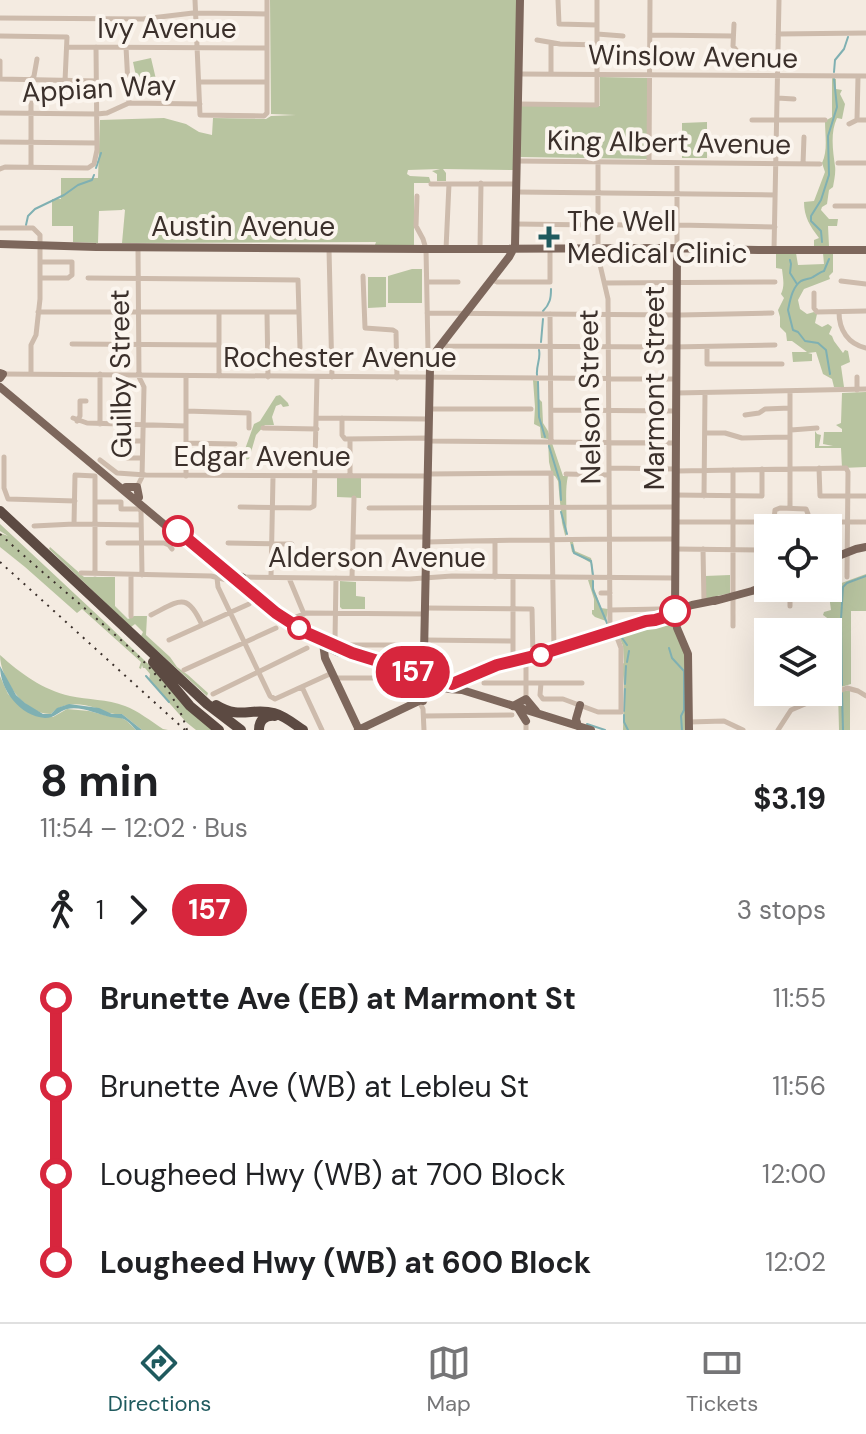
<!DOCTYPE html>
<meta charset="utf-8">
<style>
body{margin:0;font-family:"DM Sans",sans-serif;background:#f6f6f6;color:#202124;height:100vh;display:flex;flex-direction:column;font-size:30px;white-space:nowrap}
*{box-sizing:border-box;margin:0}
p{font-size:26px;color:#757577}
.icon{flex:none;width:44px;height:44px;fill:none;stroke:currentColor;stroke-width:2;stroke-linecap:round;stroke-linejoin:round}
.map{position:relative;height:730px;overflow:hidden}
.drawer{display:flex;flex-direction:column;background:#fff;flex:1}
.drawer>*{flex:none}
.badge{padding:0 16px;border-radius:26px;font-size:28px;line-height:52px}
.controls{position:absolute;left:754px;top:514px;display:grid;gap:16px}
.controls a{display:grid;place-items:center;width:88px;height:88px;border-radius:0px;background:#fff;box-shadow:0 8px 32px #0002;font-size:40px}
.map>.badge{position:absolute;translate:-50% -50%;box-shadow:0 0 0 4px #fff}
.legs{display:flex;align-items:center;gap:12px;height:88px;padding:0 40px;font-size:26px}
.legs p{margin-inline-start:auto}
.summary{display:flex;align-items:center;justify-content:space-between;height:136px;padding:0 40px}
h1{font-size:44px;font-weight:700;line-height:60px}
ul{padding:0 40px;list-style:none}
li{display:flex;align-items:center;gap:28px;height:88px;font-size:30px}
li i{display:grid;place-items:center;width:12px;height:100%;margin:0 10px;background:currentColor}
li i::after{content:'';width:20px;height:20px;margin:-10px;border:6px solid;border-radius:50%;background:#fff}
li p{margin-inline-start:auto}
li:first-child i{background:linear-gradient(#0000 50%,currentColor 0)}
li:last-child i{background:linear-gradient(currentColor 50%,#0000 0)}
.tabs{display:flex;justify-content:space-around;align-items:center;height:112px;border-top:2px solid #e0e0e0;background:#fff;font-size:22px;color:#757577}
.tabs a{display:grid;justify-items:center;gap:4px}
.tabs .on{color:#1f5a5e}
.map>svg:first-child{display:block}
.green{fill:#b8c4a0}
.water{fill:#7fb0b2}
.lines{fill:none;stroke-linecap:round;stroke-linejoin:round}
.stream{stroke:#7fb0b2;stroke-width:2}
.minor{stroke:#cdbbac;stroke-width:5}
.major{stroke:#7d675c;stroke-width:8}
.highway{stroke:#5c4a42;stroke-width:10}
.rail{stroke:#3b302b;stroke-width:2;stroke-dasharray:2 6;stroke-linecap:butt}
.line-1-casing{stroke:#fff;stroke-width:18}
.line-1{stroke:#d7263d;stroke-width:12}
.poi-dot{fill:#1f5a5e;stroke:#fbf5ee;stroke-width:3}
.stop-1-dot{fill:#fff;stroke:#d7263d;stroke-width:4}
.labels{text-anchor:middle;stroke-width:8;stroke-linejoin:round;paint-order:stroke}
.street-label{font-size:28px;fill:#3b302b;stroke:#fbf5ee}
.poi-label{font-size:28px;fill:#3b302b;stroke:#fbf5ee;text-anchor:start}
</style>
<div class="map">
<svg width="866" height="730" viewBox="0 0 866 730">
<rect width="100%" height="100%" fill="#f4ebe1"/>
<path class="green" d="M270 0H517L514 170 443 169 446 173V181H437V174L432 171 440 169 408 170 407 174 410 176 429 177 431 183H414V246L375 245 376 242 122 243 125 210 123 209 122 210 99 211 98 243 73 242V226H52V199H61V178H98L100 120 164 118 186 124 199 132 212 135 213 118 266 119 271 116 296 115 271 114Z
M151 58 159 92 140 96 133 62Z
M600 77 647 78V159L520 157V106H600Z
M832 78 836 79V89L842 90 840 94 845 104 842 119 837 118C830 133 833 151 835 166 836 172 834 181 833 187L829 190 827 204 822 207 821 210 829 219H838L837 226H828L829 246H814V240L819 238C810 226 804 217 804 202L814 201 825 172 822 163C828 151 825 135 825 121L832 117Z
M707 122V158H682V123Z
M776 253H796L798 265 824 264 823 253H833V272L829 276 830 279 804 289 798 300 800 309 807 314 814 312 817 314 815 323 822 327 828 324 832 327 829 334 832 336 834 341 843 353 845 350 848 351 850 362 841 366 844 387H834L832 379 823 374 816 352 808 353 812 354V361L793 362 792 352H807L792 341H787L786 333 780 327V317L778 310 784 298 781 294C785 286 783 278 782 269L776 268Z
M412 269H422V303H388V276Z
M368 277H386V307L368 308Z
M533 380 539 381 538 398 542 402 543 423 548 431 563 476H568C564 493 568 516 566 536L565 535 562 523 558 481 555 476 552 475 549 462 548 439 541 438 540 427 534 424 535 407Z
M866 392V467L842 468 841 448H815V431L817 434 821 435 819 446H833L823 444 824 432H842V429L836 425 841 423 842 393Z
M280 395 288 403 289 406 283 407 281 404 276 406 272 417 274 425H265L256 435 249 459 236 462 244 452 254 424 260 421 276 396Z
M337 477H361V498L337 497Z
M0 524 107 624 216 730H196L186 722 149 680 150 674 145 668H143L142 665 141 669 139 668 141 662 82 609 77 613 25 567 0 547V533L8 536 0 531Z
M570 542H573L575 551 591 558C594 568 592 577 594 588 596 595 599 601 601 608L608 609 606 621 595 617 592 614V610H594V599L588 580 592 579 591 563 572 552Z
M50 547 84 577H115V606L128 619 134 616H147L146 635 170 657 177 667 188 675 208 693 207 696 141 636 143 632 135 624 131 627 49 549Z
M866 574V611H851V684L838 688 836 634 830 620 823 615 824 612 831 610 828 588Z
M730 575V593L705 599V576Z
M340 581 356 582V596L365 597V609H342L340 607Z
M671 617 686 651V730H623L624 685 622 664 624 663 623 646 618 634Z
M0 655C20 673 43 690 70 696 88 700 107 699 125 706 138 711 151 721 163 729L168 730H142L122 714C117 714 113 714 108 713 104 712 100 709 96 708 80 703 63 701 51 714 25 715 0 679 0 655Z
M0 676 8 694 32 714 53 717 67 709 89 711 112 717H120L127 721 136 730H0Z
M850 690V730H839L838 692Z"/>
<path class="water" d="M0 666 16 695 25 703 43 714H51L57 708 69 704 99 708 112 714H122L142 730H136C133 727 131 724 127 721 122 717 116 718 110 717 96 714 82 706 67 709 59 711 55 718 45 718 20 716 0 690 0 666Z"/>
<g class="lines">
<path class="stream" d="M834 72 835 60 844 49 848 37
M96 168 101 153
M26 225 28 216 35 209 64 195 78 185 92 180 94 175
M822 242 821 231 811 221V216L821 200 829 175 828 136 837 107 834 79
M829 259 824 271C820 272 817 275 813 277 810 279 805 279 801 281 792 287 790 301 788 310L793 330 798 332 805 341 818 343 826 350 830 374
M790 260 791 264 790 273 797 284
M543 311C550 304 551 298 551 289
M541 342 543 319
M537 375C536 365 541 359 539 350
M538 382 539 417 545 437
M549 446 560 482 561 500
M561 512 567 534
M572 545 574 553 591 561 593 575
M593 581V590L607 623
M620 635 627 645
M669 648 672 658 684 671V710L681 716 682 730
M627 662 629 651
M146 676 169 702
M625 684 626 666
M842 685 841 619 843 587 847 583 866 576
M842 693 843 730
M624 711 625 689
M624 715V722L628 730
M587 724 605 730"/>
<path class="minor" d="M195 0 200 115 264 116 267 113V0
M558 0 559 24 597 25
M0 18 143 19 193 13 267 14
M734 24 733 46 737 51
M597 34 623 36
M778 34 866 33
M650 35 733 36
M0 36 67 37 65 81
M537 40 560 44 597 45
M68 47 266 48
M126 47 129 103
M0 61V79
M519 74 866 76
M551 74V43
M0 79 97 81
M200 82H266
M777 98 794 99
M519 104 597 105V0
M0 113 97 114 107 113 129 103 200 104
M752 120H825
M857 120H866
M849 124 857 120 858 77
M0 142 97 143
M518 161 820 164
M598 161V256L608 299 610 632
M649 162 650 0
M677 163V248
M838 163H866
M803 164 804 137
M31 166V80L34 76 37 59
M0 169 5 167 88 168 94 164 97 150 96 47
M431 184H517
M517 192 775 195
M417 196 416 226 423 239 426 249 428 351
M835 206H866
M517 224 595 225 601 223
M598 224 674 227 677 225 775 227
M0 228H33L40 235V299L36 335 31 345V374
M480 248 481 183
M329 249 332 377
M446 249 449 184
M774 250 779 0
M40 262H72V275L68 278H40
M363 276 365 328 393 330 396 332 397 378
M88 278 298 280 300 348
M492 280 497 282H550V251
M841 281 866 284
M427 282H458
M605 283 775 282
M814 293V308L817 312 866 311
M38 312H210
M211 312H298
M219 312V376
M839 312C839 330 848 344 866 348
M267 313 268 377
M427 313 680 315 772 313
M550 314 551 442
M442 343 447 346 673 347 775 345
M72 344 219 345
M707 347V364H782
M382 353H397
M3 374 676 379
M857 390V377
M676 393 866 389
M429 409H531
M551 410 676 411
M186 411 249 413V428
M745 415 759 413 765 409 790 408
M73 418 87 423 186 426
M317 418 428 419
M342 418V435L345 439 429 438
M77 421 80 416V401H86
M100 424V374
M263 428 317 429
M791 430 817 428
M705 433H725L742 438 790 437
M429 441 676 443
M186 443 235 444
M4 457V488L8 499 75 501
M142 458H122L120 455V441H142
M100 460 117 473 146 475 428 476
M609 468 676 469
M819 468 820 496H866
M677 471 846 468 848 472 847 577
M428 474 551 473 554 650
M566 474 609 475
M186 476V376
M350 476V439
M137 487 142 477 144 387 139 377 138 248
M675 495 762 496V469
M704 496 705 393
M96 502H121V509H139L141 511 142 575
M240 507 310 508 314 506 317 377
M369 508 675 507
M790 508V391
M675 522H774
M807 522H866
M74 524 75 475 95 476V574
M34 526 74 524 141 525
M773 528 775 510 780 508 806 509 808 514 807 528
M353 537H426
M427 542C510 540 592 539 675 539
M108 543H164L169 545 172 549
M228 543 292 544
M676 549 760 550
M703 549 704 602
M81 573 211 576 227 580
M240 577 410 579 452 576 675 578
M271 577 273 477
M495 577V541
M217 578 218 587 270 696 275 699 332 673
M289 578 304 614
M336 578 335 639 338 644 341 645H424
M352 578 354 498
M790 588V606
M601 593H610
M426 608 532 609 533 657
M611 610 660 609
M151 615C179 601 187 591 202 625
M131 616V575
M291 619 306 613 425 614
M733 626V470
M169 640 249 604
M425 640 513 641
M526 659V701
M513 663V577
M184 670 276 628
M335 678H395L399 673
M484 683H582
M541 683 540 695 543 699H563L598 712H621V648L615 632
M302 687 322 730
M213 694 307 648
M420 703 423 709 424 730
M424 716 512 715
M689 722 724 721 743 730
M526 730V719
M778 730 791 710 812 701 847 688 858 691 866 696"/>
<path class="major" d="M0 244 96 247 426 249 665 248 758 250H866
M677 248 675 617 677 628 688 654 689 730
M0 373 3 374 0 378
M0 387 270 613 304 636 337 652 449 689 462 690 591 730
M126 487H137L139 497
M828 560 856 549 866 547
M226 571 242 577
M715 601 752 591 768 585
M323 643 325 658 359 730
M423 701 430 368 437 350 509 257 515 246 520 0
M513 706 526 699 536 711
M518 708 526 721
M578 726 576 719 580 705
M358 730 482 671 593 639 692 605 717 600"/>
<path class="highway" d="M0 511 207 704 241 730
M153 662 190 706 219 730
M216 705C240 720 252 707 274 713 285 716 294 724 303 730
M259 730C259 720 265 715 275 716"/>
<path class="rail" d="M0 534C29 561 59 586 89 612 127 646 172 679 187 730
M0 562 185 730"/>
</g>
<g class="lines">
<g class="line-1-casing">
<path id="line-1" d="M178 531 276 613 307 633 352 653 452 684 497 665 538 655 646 621 655 620 675 614V611"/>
</g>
<use href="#line-1" class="line-1"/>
</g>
<path class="poi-dot" d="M545 225h8v8h8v8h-8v8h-8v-8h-8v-8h8z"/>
<g class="stop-1-dot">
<circle cx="178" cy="531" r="14"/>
<circle cx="675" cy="611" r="14"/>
<circle cx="299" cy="628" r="10"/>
<circle cx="541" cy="655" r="10"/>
</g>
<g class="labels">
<g class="street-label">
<text x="167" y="38">Ivy Avenue</text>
<text transform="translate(693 56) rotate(1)" y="10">Winslow Avenue</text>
<text transform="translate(99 88) rotate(-3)" y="10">Appian Way</text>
<text transform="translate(669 142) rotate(1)" y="10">King Albert Avenue</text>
<text x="243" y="236">Austin Avenue</text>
<text x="340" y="367">Rochester Avenue</text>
<text transform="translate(120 374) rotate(-91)" y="10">Guilby Street</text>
<text transform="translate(654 388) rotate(-90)" y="10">Marmont Street</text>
<text transform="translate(589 397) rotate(-91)" y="10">Nelson Street</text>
<text x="262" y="466">Edgar Avenue</text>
<text x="377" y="567">Alderson Avenue</text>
</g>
<g class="poi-label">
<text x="567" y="231">The Well<tspan x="567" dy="32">Medical Clinic</tspan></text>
</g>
</g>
</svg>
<div class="controls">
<a><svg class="icon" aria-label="locate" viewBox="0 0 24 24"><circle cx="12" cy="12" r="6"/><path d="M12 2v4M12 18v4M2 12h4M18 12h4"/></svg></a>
<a><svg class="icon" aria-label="layers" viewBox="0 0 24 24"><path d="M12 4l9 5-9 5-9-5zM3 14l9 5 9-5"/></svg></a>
</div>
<b class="badge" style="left:413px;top:672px;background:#d7263d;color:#fff">157</b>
</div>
<section class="drawer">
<div class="summary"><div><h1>8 min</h1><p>11:54 – 12:02 · Bus</p></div><b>$3.19</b></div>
<div class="legs"><svg class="icon" aria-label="walk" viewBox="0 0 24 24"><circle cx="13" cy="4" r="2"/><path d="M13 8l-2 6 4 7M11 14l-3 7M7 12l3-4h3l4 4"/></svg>1<svg class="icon" aria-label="forward" viewBox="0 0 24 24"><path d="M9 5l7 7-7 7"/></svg><b class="badge" style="background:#d7263d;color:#fff">157</b><p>3 stops</p></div>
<ul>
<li><i style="color:#d7263d"></i><b>Brunette Ave (EB) at Marmont St</b><p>11:55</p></li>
<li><i style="color:#d7263d"></i><span>Brunette Ave (WB) at Lebleu St</span><p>11:56</p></li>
<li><i style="color:#d7263d"></i><span>Lougheed Hwy (WB) at 700 Block</span><p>12:00</p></li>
<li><i style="color:#d7263d"></i><b>Lougheed Hwy (WB) at 600 Block</b><p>12:02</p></li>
</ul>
</section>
<nav class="tabs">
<a class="on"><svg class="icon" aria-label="directions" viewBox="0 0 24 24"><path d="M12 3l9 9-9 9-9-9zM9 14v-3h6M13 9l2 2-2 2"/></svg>Directions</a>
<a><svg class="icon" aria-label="map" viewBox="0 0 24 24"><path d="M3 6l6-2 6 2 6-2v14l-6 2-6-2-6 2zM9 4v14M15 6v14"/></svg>Map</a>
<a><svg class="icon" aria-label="tickets" viewBox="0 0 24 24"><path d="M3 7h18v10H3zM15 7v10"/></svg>Tickets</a>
</nav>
